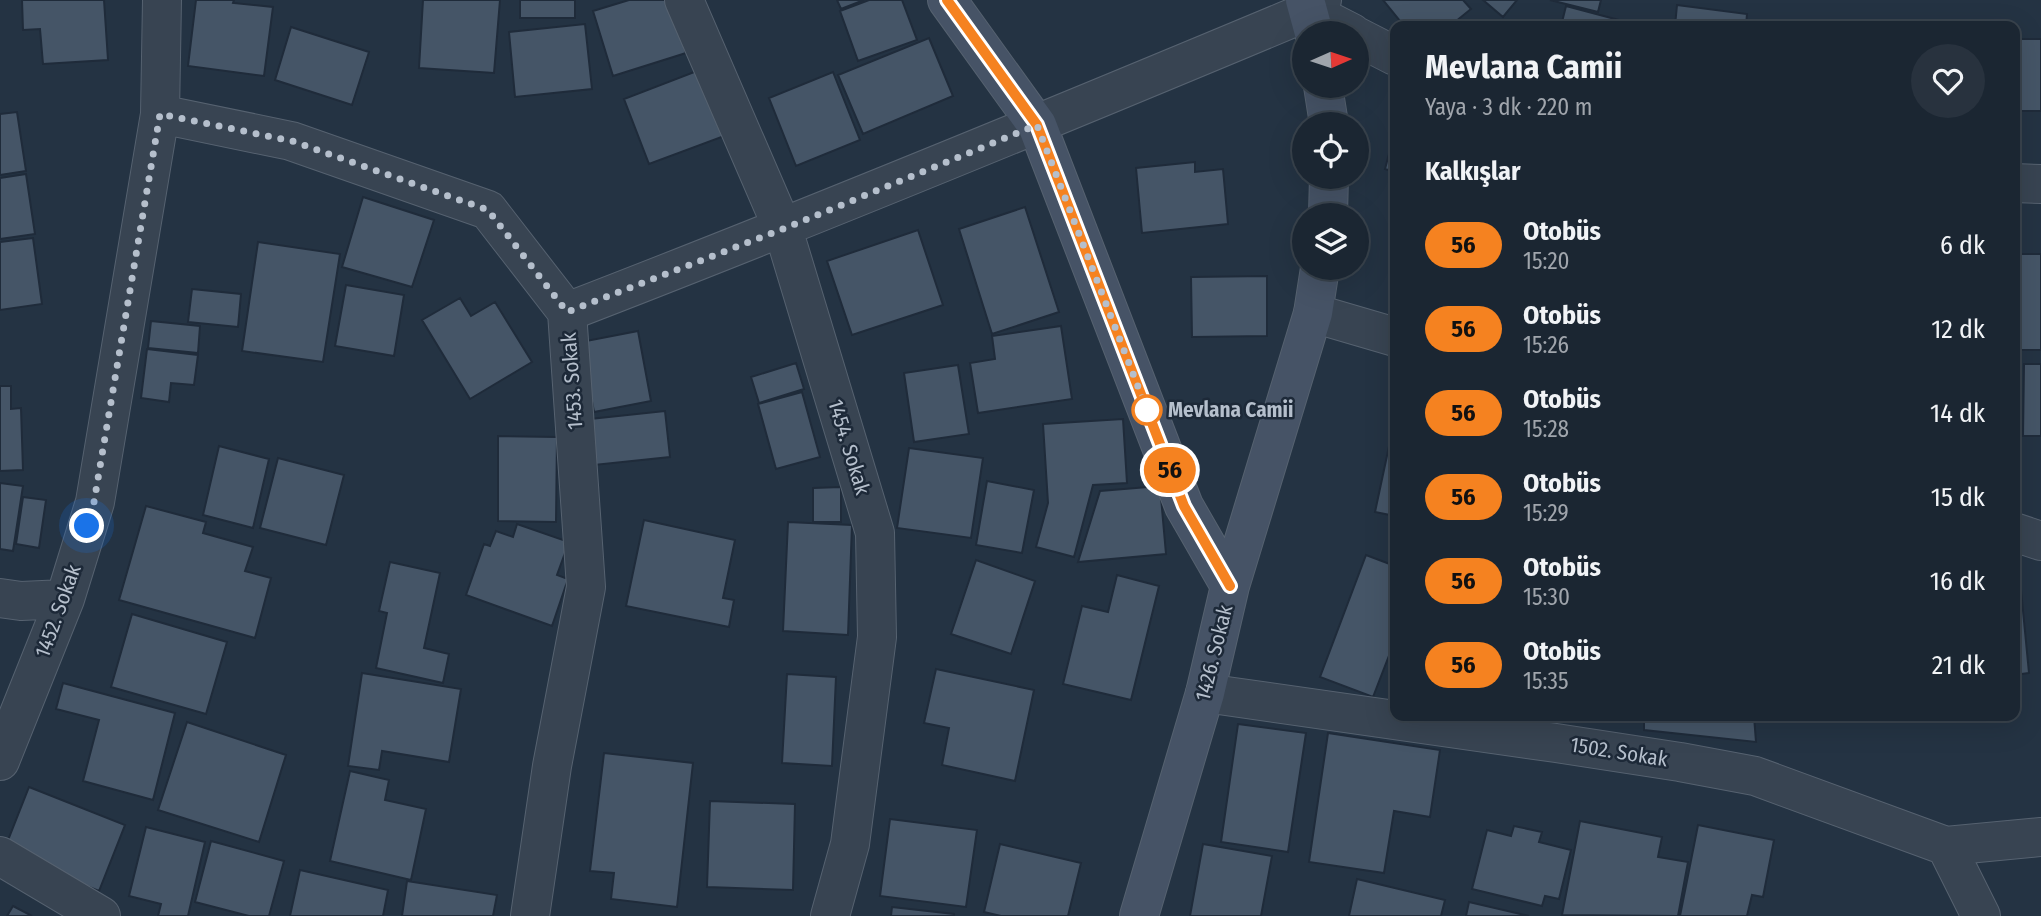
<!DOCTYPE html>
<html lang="tr">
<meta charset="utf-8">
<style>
body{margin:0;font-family:"Fira Sans Condensed",sans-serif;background:#28323e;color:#f1f3f6;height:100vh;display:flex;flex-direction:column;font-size:26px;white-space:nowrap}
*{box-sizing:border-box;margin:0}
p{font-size:23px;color:#a0a5ac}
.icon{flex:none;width:38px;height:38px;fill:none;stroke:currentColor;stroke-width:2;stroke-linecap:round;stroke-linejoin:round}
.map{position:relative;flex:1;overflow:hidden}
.details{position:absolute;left:1390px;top:21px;width:630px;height:700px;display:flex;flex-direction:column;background:#1b2632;border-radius:14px;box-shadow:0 7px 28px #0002,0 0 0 2px #39434d}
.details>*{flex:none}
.badge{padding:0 14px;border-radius:23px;font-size:24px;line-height:46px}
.needle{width:46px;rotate:87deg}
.fabs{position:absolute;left:1292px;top:21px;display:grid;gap:14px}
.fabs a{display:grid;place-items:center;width:77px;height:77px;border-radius:50%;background:#1b2632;box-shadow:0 7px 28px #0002,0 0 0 2px #39434d;font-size:35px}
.you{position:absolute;width:35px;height:35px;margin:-18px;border:5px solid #fff;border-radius:50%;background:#1a73e8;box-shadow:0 0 0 10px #1a73e833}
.map>.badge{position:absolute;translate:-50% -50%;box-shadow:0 0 0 4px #fff}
h2{padding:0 35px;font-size:26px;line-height:63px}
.round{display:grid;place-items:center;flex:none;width:74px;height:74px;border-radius:37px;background:#28323e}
.summary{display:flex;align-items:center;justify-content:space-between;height:119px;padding:0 35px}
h1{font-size:33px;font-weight:700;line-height:52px}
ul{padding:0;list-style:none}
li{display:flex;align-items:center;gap:21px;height:84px;padding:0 35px}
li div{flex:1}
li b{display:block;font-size:26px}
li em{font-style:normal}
li .badge{min-width:77px;font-weight:700;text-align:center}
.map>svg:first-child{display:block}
.building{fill:#455567;stroke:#1f2b3a;stroke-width:2}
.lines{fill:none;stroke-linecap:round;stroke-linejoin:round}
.street-casing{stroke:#566270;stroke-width:40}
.secondary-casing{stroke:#566270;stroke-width:40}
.street{stroke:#384452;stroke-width:38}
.secondary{stroke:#465366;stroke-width:38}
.line-casing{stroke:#fff;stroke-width:16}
.line{stroke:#f58220;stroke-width:10}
.walk{stroke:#b5bfcc;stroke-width:7;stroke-dasharray:0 12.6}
.stop-dot{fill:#fff;stroke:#f58220;stroke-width:3.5}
.labels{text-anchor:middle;stroke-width:5;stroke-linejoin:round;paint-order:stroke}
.street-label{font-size:21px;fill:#b5bfcc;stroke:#1d2938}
.stop-label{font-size:21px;font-weight:bold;fill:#b5bfcc;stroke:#1d2938;text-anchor:start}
</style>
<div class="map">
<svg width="2041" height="916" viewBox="0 0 2041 916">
<rect width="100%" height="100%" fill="#243343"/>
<path class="building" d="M22 0H104L108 60 43 64 40 29 23 30Z
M196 0H234L233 3 273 7 264 76 188 66Z
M423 0H500L494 73 419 68Z
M520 0H575V18H520Z
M629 0H670L686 53 613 76 593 11Z
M837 0H864L841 9Z
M869 0H902L917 40 858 61 840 11Z
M1383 0H1463L1471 9 1450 26H1404Z
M1483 0H1517L1503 17Z
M1550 0H1601L1598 12Z
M1677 5 1747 14 1746 26H1675Z
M1566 6 1630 23 1629 26H1561Z
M585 24 592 89 515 97 509 32Z
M291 27 369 52 352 105 275 80Z
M929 38 953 96 863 134 838 75Z
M2014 39H2041V111H2014Z
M702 69 727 135 649 164 624 99Z
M833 72 860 140 796 166 769 98Z
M17 112 26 171 0 175V114Z
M1395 131V172L1385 169Z
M1195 162V172L1223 169 1228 224 1142 233 1136 168Z
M26 174 35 234 0 239V178Z
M363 197 434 220 412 287 342 267Z
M1025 207 1059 312 992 334 959 229Z
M918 230 943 305 852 335 827 261Z
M33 238 42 304 0 310V242Z
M258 242 340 254 323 362 242 351Z
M2014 254H2041V350H2014Z
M1267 276V336L1192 337 1191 277Z
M346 285 404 295 394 356 335 346Z
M192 289 241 294 238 327 188 322Z
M460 298 471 316 495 302 532 362 470 399 422 320Z
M151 321 200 326 198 353 148 348Z
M1061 326 1072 399 978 413 970 363 995 359 992 336Z
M638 331 651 401 594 412 581 342Z
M147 349 198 355 194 385 171 383 169 402 141 398Z
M796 363 804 389 759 403 751 377Z
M2024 364H2041V436H2023Z
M958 365 969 434 914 442 904 373Z
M0 386H11V409L21 408 23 470 0 471Z
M802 392 820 457 776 469 758 404Z
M665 411 670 457 594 465 590 419Z
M1123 419 1127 483 1093 485 1074 557 1036 547 1048 503 1043 424Z
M498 436 557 437 556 522 498 521Z
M1391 437 1395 438V516L1375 512Z
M219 446 269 459 253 528 203 515Z
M909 448 983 458 971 538 897 528Z
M278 458 344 475 326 545 260 528Z
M987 481 1034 490 1022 553 976 545Z
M0 483 23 486 13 551 0 549Z
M1160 486 1166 554 1078 562 1100 491Z
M841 487V522H813V488Z
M23 497 46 500 39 548 16 544Z
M146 506 206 522 203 533 253 547 245 571 271 578 255 638 119 600Z
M644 520 735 540 723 598 734 600 729 627 626 606Z
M788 522 852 525 848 635 783 631Z
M517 524 569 542 557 575 568 579 552 626 466 595 484 544 490 546 496 531 513 537Z
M1366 555 1395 566V640L1373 697 1320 677Z
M976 560 1035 581 1011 654 951 634Z
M390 562 440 573 424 648 449 654 443 683 376 668 387 613 379 611Z
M1117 575 1159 586 1131 700 1063 684 1082 606 1108 612Z
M2021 590 2029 673 2014 675V591Z
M132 614 227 642 206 714 111 687Z
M936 669 1034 690 1015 781 942 765 949 728 924 723Z
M362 673 461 689 449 762 382 751 379 770 348 766Z
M787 674 836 677 832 766 782 763Z
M63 683 175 713 153 800 83 781 99 720 56 709Z
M1564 716H1618L1617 720Z
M1644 716H1754L1756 742 1644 730Z
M187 722 286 755 259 842 158 810Z
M1238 724 1306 733 1288 852 1221 842Z
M1328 733 1440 750 1430 817 1394 811 1384 873 1309 862Z
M604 753 693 763 677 907 611 899 614 873 590 871Z
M350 771 389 780 385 800 426 809 411 880 330 861Z
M29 787 125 825 99 891 3 853Z
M710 801 795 804 793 890 707 887Z
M890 819 977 830 966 907 880 896Z
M1580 821 1662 837 1658 857 1688 862 1678 916 1562 915Z
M1698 825 1774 840 1763 897 1752 895 1747 916H1680Z
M1514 826 1542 832 1539 842 1571 850 1559 899 1545 896 1542 906 1472 889 1487 830 1511 836Z
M146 827 205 842 188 916H158L161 904 129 896Z
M211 841 284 861 269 916H249L195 902Z
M1000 844 1081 863 1068 916H1001L984 912Z
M1203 844 1272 856 1261 916H1190Z
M300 870 388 890 383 916H290Z
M1357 879 1445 900 1441 916H1349Z
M407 881 497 895 493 916H402Z
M1469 902 1529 916H1466Z
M13 906 32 916H7Z
M892 907 954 914V916H891Z"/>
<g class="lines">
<g class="street-casing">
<path id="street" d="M684 0 783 229 875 533 877 637 850 844 830 916
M1309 11 1352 33
M1356 36 1395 56
M160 114 291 141 488 210 567 312 586 587 552 766 530 916
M2014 183 2041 184
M567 312C816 216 1063 114 1309 11L1322 0
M1313 313 1395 337
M2014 532 2041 541
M0 598 21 601 65 599
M1205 693 1556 743 1680 762 1755 776 1946 846 1981 916
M0 761 65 599 95 502 160 114 162 0
M1946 846 2041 837
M0 856 101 916"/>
</g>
<g class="secondary-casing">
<path id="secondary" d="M947 0 1037 125 1184 506 1230 586
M1305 0 1314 33
M1323 86 1329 124
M1328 215 1329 177
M1139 916 1205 693 1230 586 1313 313 1320 268"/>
</g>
<use href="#street" class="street"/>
<use href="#secondary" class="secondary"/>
</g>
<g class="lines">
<g class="line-casing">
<path id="line" d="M947 0 1037 125 1184 506 1230 586"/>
</g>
<use href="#line" class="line"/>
<path class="walk" d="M87 526 94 502 160 114 292 141 488 210 567 312 783 229 1037 125 1147 410"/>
</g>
<circle class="stop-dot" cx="1147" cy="410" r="14"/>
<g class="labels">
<g class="street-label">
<text transform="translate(572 381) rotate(-94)" y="7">1453. Sokak</text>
<text transform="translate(849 447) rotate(73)" y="7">1454. Sokak</text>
<text transform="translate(58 611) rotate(-70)" y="7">1452. Sokak</text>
<text transform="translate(1214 653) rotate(-76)" y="7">1426. Sokak</text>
<text transform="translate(1619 752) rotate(9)" y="7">1502. Sokak</text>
</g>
<g class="stop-label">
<text x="1168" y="417">Mevlana Camii</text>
</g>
</g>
</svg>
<div class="fabs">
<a><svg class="needle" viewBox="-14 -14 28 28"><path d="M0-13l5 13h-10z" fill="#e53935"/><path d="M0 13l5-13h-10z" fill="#a0a5ac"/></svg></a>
<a><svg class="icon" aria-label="locate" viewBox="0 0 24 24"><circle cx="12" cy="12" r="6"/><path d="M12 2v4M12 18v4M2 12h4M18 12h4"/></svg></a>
<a><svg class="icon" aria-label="layers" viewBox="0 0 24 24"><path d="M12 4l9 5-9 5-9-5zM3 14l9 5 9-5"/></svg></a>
</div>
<div class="you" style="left:87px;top:526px"></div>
<b class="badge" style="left:1170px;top:470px;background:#f58220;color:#111">56</b>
<section class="details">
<div class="summary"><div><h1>Mevlana Camii</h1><p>Yaya · 3 dk · 220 m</p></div><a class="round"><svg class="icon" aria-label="heart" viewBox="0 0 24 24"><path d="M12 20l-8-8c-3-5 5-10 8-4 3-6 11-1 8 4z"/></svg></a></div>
<h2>Kalkışlar</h2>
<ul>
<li><span class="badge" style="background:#f58220;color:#111">56</span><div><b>Otobüs</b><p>15:20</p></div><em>6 dk</em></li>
<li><span class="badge" style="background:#f58220;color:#111">56</span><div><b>Otobüs</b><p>15:26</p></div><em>12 dk</em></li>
<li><span class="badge" style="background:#f58220;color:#111">56</span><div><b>Otobüs</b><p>15:28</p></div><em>14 dk</em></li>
<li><span class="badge" style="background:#f58220;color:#111">56</span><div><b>Otobüs</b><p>15:29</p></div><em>15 dk</em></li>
<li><span class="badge" style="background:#f58220;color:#111">56</span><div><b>Otobüs</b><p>15:30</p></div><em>16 dk</em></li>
<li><span class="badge" style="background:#f58220;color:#111">56</span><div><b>Otobüs</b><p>15:35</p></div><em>21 dk</em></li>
</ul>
</section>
</div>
